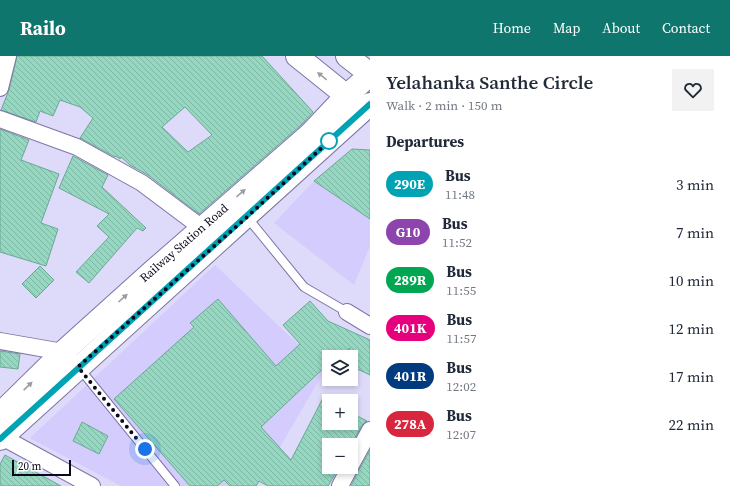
<!DOCTYPE html>
<meta charset="utf-8">
<style>
body{margin:0;font-family:"Source Serif 4",serif;background:#f2f2f3;color:#1f2937;height:100vh;display:flex;flex-direction:column;font-size:15px;white-space:nowrap}
*{box-sizing:border-box;margin:0}
p{font-size:13px;color:#747a83}
.icon{flex:none;width:22px;height:22px;fill:none;stroke:currentColor;stroke-width:2;stroke-linecap:round;stroke-linejoin:round}
.map{position:relative;flex:1;overflow:hidden}
.panel{display:flex;flex-direction:column;background:#fff;width:360px}
.panel>*{flex:none}
.badge{padding:0 8px;border-radius:13px;font-size:14px;line-height:26px}
.tools{position:absolute;left:322px;top:294px;display:grid;gap:8px}
.tools a{display:grid;place-items:center;width:36px;height:36px;border-radius:0px;background:#fff;box-shadow:0 2px 6px #0003;font-size:20px}
.scale{position:absolute;left:12px;bottom:10px;width:59px;box-sizing:border-box;padding-left:4px;border:2px solid #0c081a;border-top:0;font-size:11px;line-height:14px;white-space:nowrap;color:#0c081a;-webkit-text-stroke:3px #fff;paint-order:stroke}
.you{position:absolute;width:20px;height:20px;margin:-10px;border:3px solid #fff;border-radius:50%;background:#1a73e8;box-shadow:0 0 0 6px #1a73e833}
.map>.badge{position:absolute;translate:-50% -50%;box-shadow:0 0 0 2px #fff}
h2{padding:0 16px;font-size:15px;line-height:36px}
.round{display:grid;place-items:center;flex:none;width:42px;height:42px;border-radius:0px;background:#f2f2f3}
.summary{display:flex;align-items:center;justify-content:space-between;height:68px;padding:0 16px}
h1{font-size:19px;font-weight:600;line-height:30px}
ul{padding:0;list-style:none}
li{display:flex;align-items:center;gap:12px;height:48px;padding:0 16px}
li div{flex:1}
li b{display:block;font-size:15px}
li em{font-style:normal}
li .badge{min-width:44px;font-weight:700;text-align:center}
header{display:flex;align-items:center;gap:24px;box-sizing:border-box;height:56px;padding:0 20px;background:#0f766e;color:#fff}
header strong{font-size:19px}
nav{display:flex;gap:22px;margin-inline-start:auto;font-size:14px}
main{display:flex;flex:1;min-height:0}
.map>svg:first-child{display:block}
.built{fill:#d3ccfc}
.building{fill:url(#building-back-hatch);stroke:#69a994;fill-rule:evenodd}
.lines{fill:none;stroke-linecap:round;stroke-linejoin:round}
.lane-casing{stroke:#7c75a5;stroke-width:10}
.street-casing{stroke:#7c75a5;stroke-width:18}
.secondary-casing{stroke:#7c75a5;stroke-width:24}
.lane{stroke:#fff;stroke-width:8}
.street{stroke:#fff;stroke-width:16}
.secondary{stroke:#fff;stroke-width:22}
.oneway{fill:#9e9ca3}
.line-casing{stroke:#fff;stroke-width:9}
.line{stroke:#00a3b4;stroke-width:6}
.walk{stroke:#0c081a;stroke-width:4;stroke-dasharray:0 7.2}
.stop-dot{fill:#fff;stroke:#00a3b4;stroke-width:2}
.labels{text-anchor:middle;stroke-width:3;stroke-linejoin:round;paint-order:stroke}
.street-label{font-size:12px;fill:#0c081a;stroke:#fff}
</style>
<header>
<strong>Railo</strong>
<nav><a>Home</a><a>Map</a><a>About</a><a>Contact</a></nav>
</header>
<main>
<div class="map">
<svg width="370" height="430" viewBox="0 0 370 430">
<defs>
<pattern id="building-back-hatch" width="6" height="6" patternUnits="userSpaceOnUse"><rect width="6" height="6" fill="#95d7c1"/><path d="M-1 5l2 2M0 0l6 6M5-1l2 2" fill="none" stroke="#7fb7a5"/></pattern>
</defs>
<rect width="100%" height="100%" fill="#dedafa"/>
<path class="built" d="M314 125 370 163V190L354 229 274 167Z
M215 209 325 314 257 430H121L30 382Z"/>
<path class="building" d="M17 0H262L313 56 301 69 199 158 148 119 130 109 121 101 120 103 116 100 115 101 80 82 93 62 80 51 60 44 53 60 40 55 36 66 1 54 9 34ZM185 51 212 79 188 96 162 71Z
M0 73 29 84 21 104 59 118 41 167 58 173 46 210 0 196Z
M352 93 370 94V163L314 125Z
M73 100 108 119 102 131 146 172 143 175 137 172 89 227 76 216 109 181 97 170 109 158 59 132Z
M40 210 54 224 36 242 22 228Z
M218 243 276 310 300 288 283 269 310 245 328 265 370 284V319L351 310V301H345L350 292 339 301H329V307L261 371 291 404 323 342 329 345V367H351V357L367 365 362 369 351 389H329V411H339L328 430H268L259 425 256 430H230L224 424 217 430H190L114 343 194 271 190 267Z
M0 295 20 298 18 313 0 311Z
M82 366 108 380 99 398 73 385Z
M370 394V430H351L359 414Z
M5 399 61 430H0V408Z"/>
<g class="lines">
<g class="lane-casing">
<path id="lane" d="M247 161 304 231 347 256
M80 313 175 430"/>
</g>
<g class="street-casing">
<path id="street" d="M0 32 8 0
M0 63 77 91 142 127 202 172
M347 256 370 270
M0 285 63 296 69 301
M0 380 92 430
M351 409 370 374
M340 430 350 411"/>
</g>
<g class="secondary-casing">
<path id="secondary" d="M297 0 358 49
M347 0 370 18
M0 358 63 296 153 215 310 78 346 40 370 19
M0 383 370 48"/>
</g>
<use href="#lane" class="lane"/>
<use href="#street" class="street"/>
<use href="#secondary" class="secondary"/>
</g>
<defs><path id="oneway-solid" d="M-6-.8H1V-3.2L6.5 0L1 3.2V.8H-6Z"/></defs>
<g class="oneway">
<use href="#oneway-solid" transform="translate(322 20) rotate(-141)"/>
<use href="#oneway-solid" transform="translate(241 137) rotate(-41)"/>
<use href="#oneway-solid" transform="translate(123 242) rotate(-42)"/>
<use href="#oneway-solid" transform="translate(28 330) rotate(-44)"/>
</g>
<g class="lines">
<g class="line-casing">
<path id="line" d="M0 383 370 48"/>
</g>
<use href="#line" class="line"/>
<path class="walk" d="M145 393 78 311 247 161 329 85"/>
</g>
<circle class="stop-dot" cx="329" cy="85" r="8"/>
<g class="labels">
<g class="street-label">
<text transform="translate(184 187) rotate(-41)" y="4">Railway Station Road</text>
</g>
</g>
</svg>
<div class="tools">
<a><svg class="icon" aria-label="layers" viewBox="0 0 24 24"><path d="M12 4l9 5-9 5-9-5zM3 14l9 5 9-5"/></svg></a>
<a>+</a>
<a>−</a>
</div>
<div class="scale">20 m</div>
<div class="you" style="left:145px;top:393px"></div>
</div>
<section class="panel">
<div class="summary"><div><h1>Yelahanka Santhe Circle</h1><p>Walk · 2 min · 150 m</p></div><a class="round"><svg class="icon" aria-label="heart" viewBox="0 0 24 24"><path d="M12 20l-8-8c-3-5 5-10 8-4 3-6 11-1 8 4z"/></svg></a></div>
<h2>Departures</h2>
<ul>
<li><span class="badge" style="background:#00a3b4;color:#fff">290E</span><div><b>Bus</b><p>11:48</p></div><em>3 min</em></li>
<li><span class="badge" style="background:#8e44ad;color:#fff">G10</span><div><b>Bus</b><p>11:52</p></div><em>7 min</em></li>
<li><span class="badge" style="background:#00a651;color:#fff">289R</span><div><b>Bus</b><p>11:55</p></div><em>10 min</em></li>
<li><span class="badge" style="background:#e6007e;color:#fff">401K</span><div><b>Bus</b><p>11:57</p></div><em>12 min</em></li>
<li><span class="badge" style="background:#003b80;color:#fff">401R</span><div><b>Bus</b><p>12:02</p></div><em>17 min</em></li>
<li><span class="badge" style="background:#d7263d;color:#fff">278A</span><div><b>Bus</b><p>12:07</p></div><em>22 min</em></li>
</ul>
</section>
</main>
